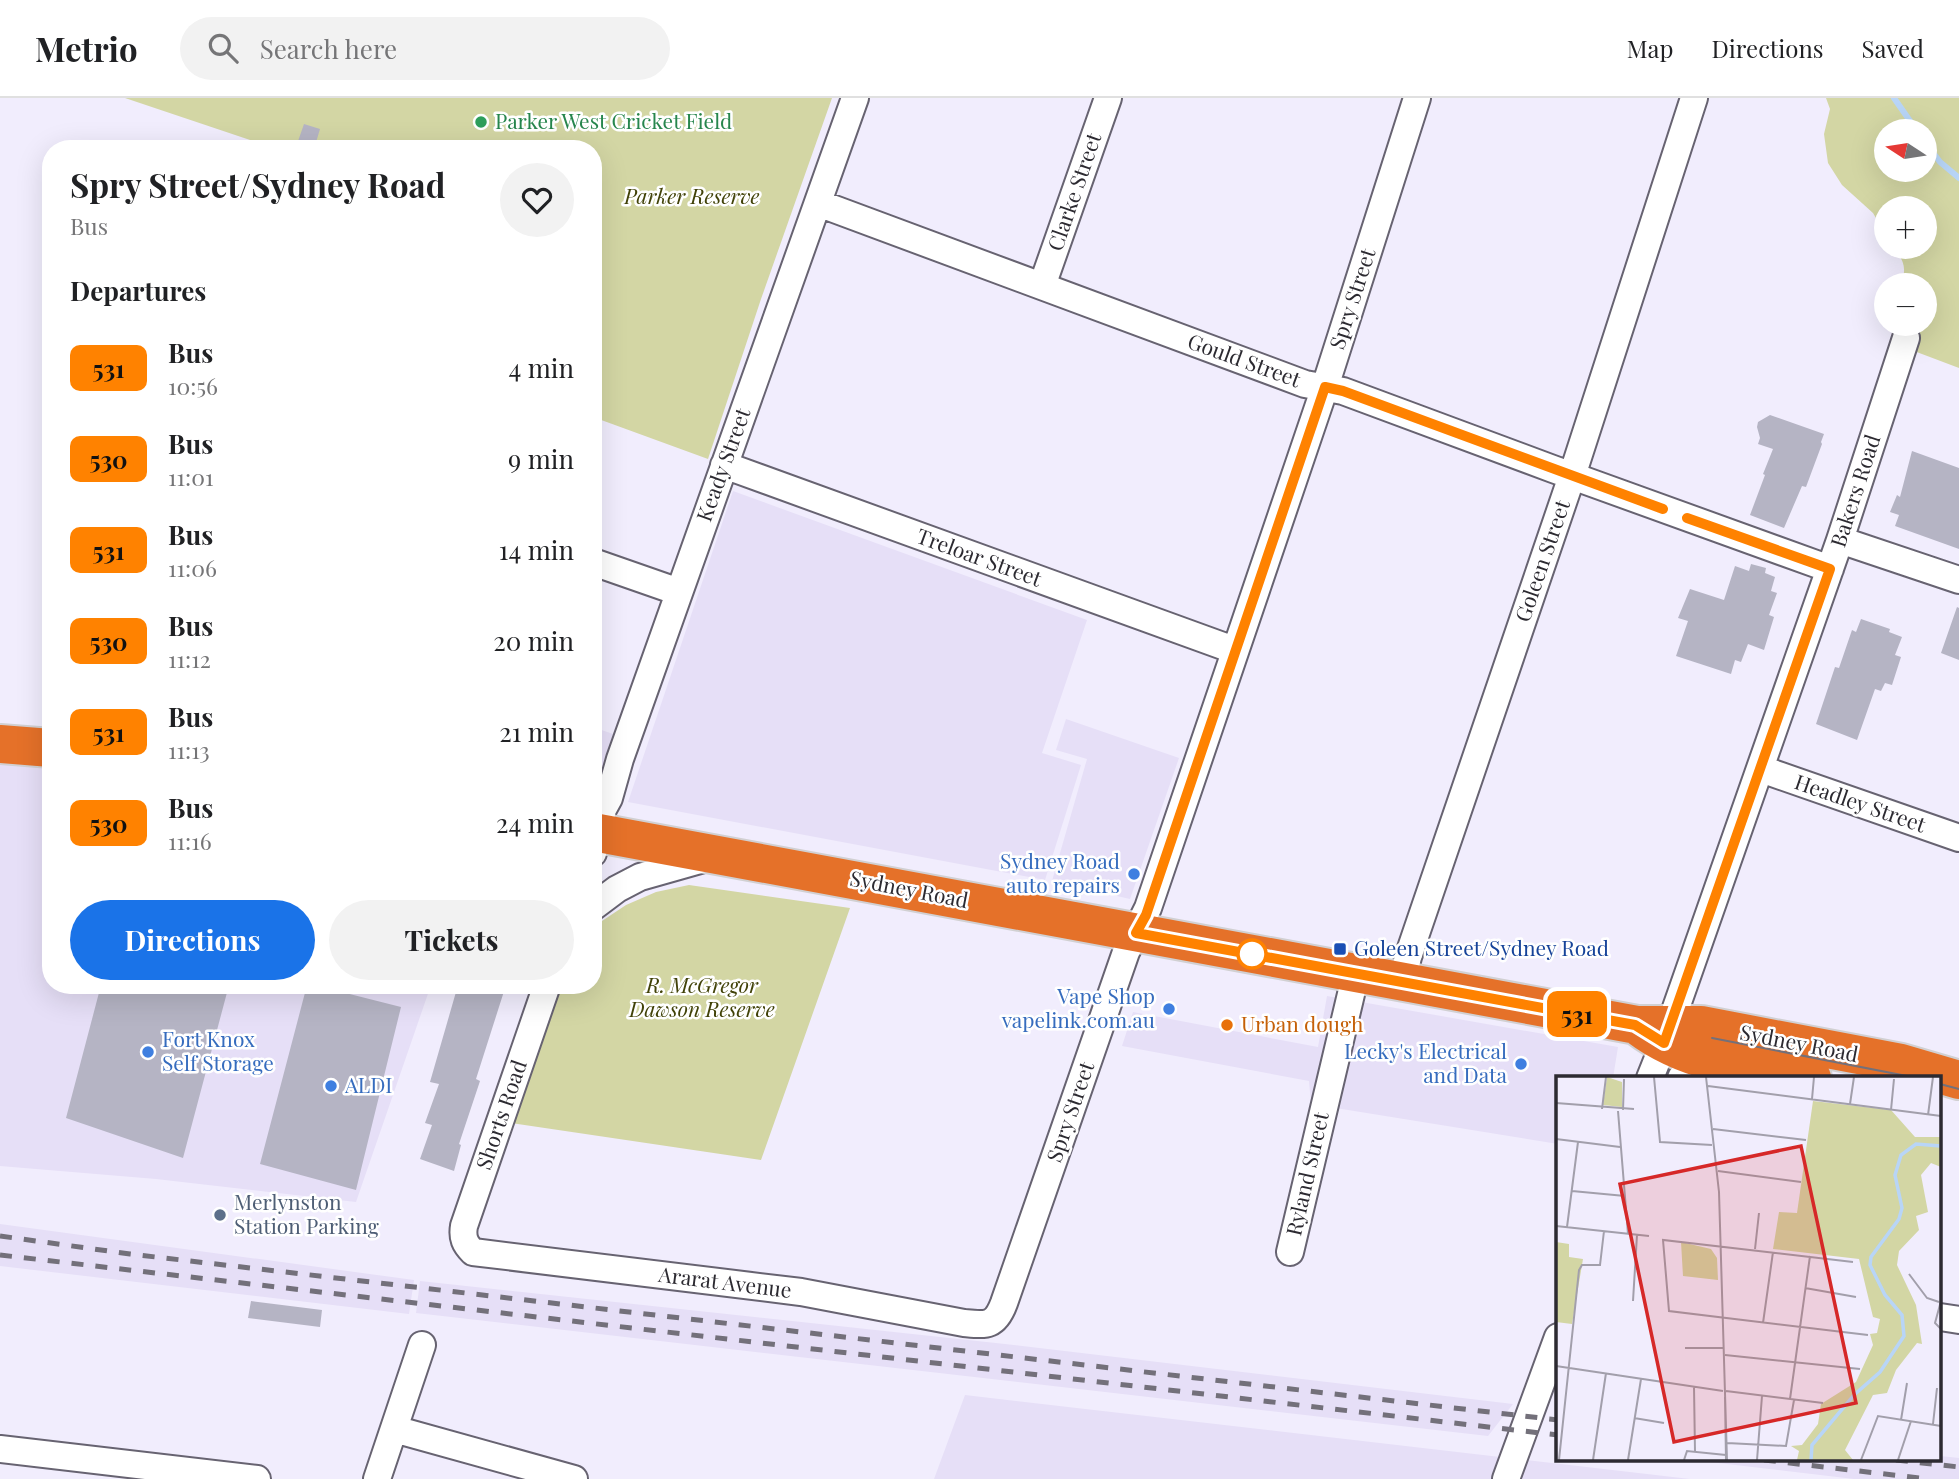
<!DOCTYPE html>
<meta charset="utf-8">
<style>
body{margin:0;font-family:"Playfair Display",serif;background:#f2f2f2;color:#202124;height:100vh;display:flex;flex-direction:column;font-size:26px;white-space:nowrap}
*{box-sizing:border-box;margin:0}
p{font-size:23px;color:#757577}
.icon{flex:none;width:38px;height:38px;fill:none;stroke:currentColor;stroke-width:2;stroke-linecap:round;stroke-linejoin:round}
.map{position:relative;flex:1;overflow:hidden}
.sheet{position:absolute;left:42px;top:42px;width:560px;height:854px;display:flex;flex-direction:column;background:#fff;border-radius:28px;box-shadow:0 7px 28px #0002}
.sheet>*{flex:none}
.badge{padding:0 14px;border-radius:10px;font-size:24px;line-height:46px}
.needle{width:46px;rotate:282deg}
.tools{position:absolute;left:1874px;top:21px;display:grid;gap:14px}
.tools a{display:grid;place-items:center;width:63px;height:63px;border-radius:50%;background:#fff;box-shadow:0 7px 28px #0002;font-size:35px}
.map>.badge{position:absolute;translate:-50% -50%;box-shadow:0 0 0 4px #fff}
h2{padding:0 28px;font-size:26px;line-height:63px}
.round{display:grid;place-items:center;flex:none;width:74px;height:74px;border-radius:37px;background:#f2f2f2}
.head{display:flex;align-items:center;justify-content:space-between;height:119px;padding:0 28px}
h1{font-size:33px;font-weight:700;line-height:52px}
.primary-button{display:flex;gap:14px;margin-top:auto;padding:14px 28px}
.primary-button a{flex:1;height:80px;border-radius:42px;background:#1a73e8;color:#fff;font-size:28px;font-weight:700;line-height:80px;text-align:center}
.primary-button a+a{background:#f2f2f2;color:#202124}
ul{padding:0;list-style:none}
li{display:flex;align-items:center;gap:21px;height:91px;padding:0 28px}
li div{flex:1}
li b{display:block;font-size:26px}
li em{font-style:normal}
li .badge{min-width:77px;font-weight:700;text-align:center}
header{display:flex;align-items:center;gap:42px;box-sizing:border-box;height:98px;padding:0 35px;background:#fff;border-bottom:2px solid #e0e0e0}
header strong{font-size:33px}
nav{display:flex;gap:38px;margin-inline-start:auto;font-size:24px}
.search{width:490px;height:63px;background:#f2f2f2;display:flex;align-items:center;gap:18px;box-sizing:border-box;padding:0 24px;border-radius:38px;color:#757577;font-size:26px}
.map>svg:first-child{display:block}
.built{fill:#e6dff7}
.green{fill:#d3d6a4;fill-rule:evenodd}
.lines{fill:none;stroke-linecap:round;stroke-linejoin:round}
.stream{stroke:#b8d5f7;stroke-width:6}
.building{fill:#b5b4c4}
.minor-casing{stroke:#676371;stroke-width:30}
.highway-casing{stroke:#d1d0d2;stroke-width:42}
.minor{stroke:#fff;stroke-width:26}
.highway{stroke:#e57129;stroke-width:38}
.tram{stroke:#73707a;stroke-width:2}
.rail{stroke:#73707a;stroke-width:5;stroke-dasharray:12 12;stroke-linecap:butt}
.line-casing{stroke:#fff;stroke-width:16}
.line{stroke:#ff8200;stroke-width:10}
.leisure-dot{fill:#2e9e5b;stroke:#fff;stroke-width:2.5}
.shop-dot{fill:#3f7fe0;stroke:#fff;stroke-width:2.5}
.transit-dot{fill:#1a4fb4;stroke:#fff;stroke-width:2.5}
.stop-dot{fill:#fff;stroke:#ff8200;stroke-width:3.5}
.food-dot{fill:#e8710a;stroke:#fff;stroke-width:2.5}
.service-dot{fill:#5c6f8a;stroke:#fff;stroke-width:2.5}
.labels{text-anchor:middle;stroke-width:5;stroke-linejoin:round;paint-order:stroke}
.leisure-label{font-size:21px;fill:#27864d;stroke:#fff;text-anchor:start}
.street-label{font-size:21px;fill:#2c2a31;stroke:#fff}
.park-label{font-size:21px;font-style:italic;fill:#414208;stroke:#fff}
.shop-label{font-size:21px;fill:#366cbe;stroke:#fff;text-anchor:end}
.transit-label{font-size:21px;fill:#164399;stroke:#fff;text-anchor:start}
.food-label{font-size:21px;fill:#c56008;stroke:#fff;text-anchor:start}
.service-label{font-size:21px;fill:#4e5e75;stroke:#fff;text-anchor:start}
.inset-river{fill:none;stroke:#b8d5f7;stroke-width:3.5}
.inset-road{fill:none;stroke:#a29fab;stroke-width:2}
.view{fill:#d62828;fill-opacity:0.15;stroke:#d62828;stroke-width:3.5}
.inset-edge{fill:none;stroke:#2c2a31;stroke-width:3.5}
</style>
<header>
<strong>Metrio</strong>
<div class="search"><svg class="icon" aria-label="search" viewBox="0 0 24 24"><circle cx="10" cy="10" r="6"/><path d="M15 15l6 6"/></svg>Search here</div>
<nav><a>Map</a><a>Directions</a><a>Saved</a></nav>
</header>
<div class="map">
<svg width="1959" height="1381" viewBox="0 0 1959 1381">
<rect width="100%" height="100%" fill="#f1edfd"/>
<path class="built" d="M733 393 1087 522 1042 655 1081 667 1045 782 628 704Z
M1066 621 1179 660 1130 801 1052 783 1087 661 1056 652Z
M593 629 613 636 593 696Z
M0 660 51 666V887H431L356 1104 156 1081 0 1068Z
M1327 898 1618 949 1613 980H1558V1046L1311 1006 1309 983 1122 948 1133 914 1318 949Z
M0 1126 414 1182 409 1216 0 1168Z
M420 1183 1005 1246 1513 1306 1488 1338 416 1215Z
M965 1297 1690 1381H934Z
M1940 1358 1959 1360V1381H1854L1693 1362H1940Z"/>
<path class="green" d="M125 0H832L761 201 708 361 593 319V51H277Z
M1826 0H1959V270L1914 253 1917 241 1905 226H1925V187H1901C1907 169 1904 164 1894 149H1925V110H1886V137L1873 115 1842 87 1828 65 1824 36 1830 11ZM1886 33H1925V72H1886Z
M689 787 850 810 761 1062 511 1025 559 887H593V829L626 807 656 794Z"/>
<g class="lines">
<path class="stream" d="M1894 0 1917 33
M1925 44 1940 64 1959 80"/>
</g>
<path class="building" d="M304 26 320 31 314 51H308L297 46Z
M1770 317 1824 336 1821 344 1822 346 1806 389 1802 388 1784 430 1750 417 1765 377 1763 376 1773 351 1758 346 1760 340 1757 329 1758 324Z
M1912 353 1959 370V451L1895 428 1899 417 1890 414 1897 397 1900 399Z
M1751 466 1766 470 1765 475 1775 479 1771 493 1777 495 1769 517 1774 519 1764 552 1748 546 1741 564 1735 562 1731 576 1676 558 1688 523 1678 520 1690 491 1724 502 1735 468 1749 473Z
M1957 509 1959 510V562L1941 555Z
M1861 521 1890 531 1889 534 1902 539 1895 557 1901 559 1892 587 1885 585 1881 593 1875 591 1857 642 1816 626 1835 569 1839 570 1852 532 1856 534Z
M101 887H229L183 1060 66 1020Z
M307 887H314L401 909 356 1092 260 1066Z
M458 887H506L476 981 480 983 459 1046 461 1047 454 1073 420 1061 432 1027 425 1025 439 986 430 984Z
M251 1203 322 1212 320 1229 248 1220Z"/>
<g class="lines">
<g class="minor-casing">
<path id="minor" d="M818 105 1305 286 1343 293 1553 371 1830 471
M1042 188 1108 0
M724 367 1234 552
M1840 442 1959 482
M593 464 679 494
M1761 671 1959 740
M593 755 603 711 609 700 620 661 855 0
M593 809 617 791 640 779 707 760
M1402 884 1408 859 1572 378 1694 0
M547 887 464 1128C462 1140 465 1146 473 1154L801 1194 964 1225C986 1227 995 1229 1004 1205L1126 854 1148 810 1325 289 1417 0
M1670 927 1840 442 1906 240
M1650 980 1664 945
M1681 980 1697 972 1722 971
M1290 1154 1356 875
M1940 1219 1959 1222
M394 1331 574 1381
M0 1351 257 1381
M377 1381 422 1247
M1506 1381 1558 1239"/>
</g>
<g class="highway-casing">
<path id="highway" d="M0 646 51 650
M593 734 1637 927H1701L1901 965 1959 982
M1639 929C1689 967 1752 972 1812 980"/>
</g>
<use href="#minor" class="minor"/>
<use href="#highway" class="highway"/>
<path class="tram" d="M1712 940 1917 980
M1908 978 1936 980
M1940 986 1959 991"/>
<path class="rail" d="M0 1138 130 1156 1558 1322
M0 1157 1558 1337
M1764 1362 1928 1381
M1896 1362 1959 1369"/>
</g>
<g class="lines">
<g class="line-casing">
<path id="line" d="M1663 411 1343 293 1325 289 1146 817 1136 835 1635 927 1664 945 1830 471 1687 420"/>
</g>
<use href="#line" class="line"/>
</g>
<circle class="leisure-dot" cx="481" cy="24" r="7"/>
<g class="shop-dot">
<circle cx="1134" cy="776" r="7"/>
<circle cx="1169" cy="911" r="7"/>
<circle cx="148" cy="954" r="7"/>
<circle cx="1521" cy="966" r="7"/>
<circle cx="331" cy="988" r="7"/>
</g>
<rect class="transit-dot" x="1333" y="844" width="14" height="14" rx="3.5"/>
<circle class="stop-dot" cx="1252" cy="856" r="14"/>
<circle class="food-dot" cx="1227" cy="927" r="7"/>
<circle class="service-dot" cx="220" cy="1117" r="7"/>
<g class="labels">
<g class="leisure-label">
<text x="495" y="31">Parker West Cricket Field</text>
</g>
<g class="street-label">
<text transform="translate(1075 94) rotate(-71)" y="7">Clarke Street</text>
<text transform="translate(1353 201) rotate(-72)" y="7">Spry Street</text>
<text transform="translate(1244 263) rotate(20)" y="7">Gould Street</text>
<text transform="translate(724 367) rotate(-70)" y="7">Keady Street</text>
<text transform="translate(1856 393) rotate(-72)" y="7">Bakers Road</text>
<text transform="translate(979 460) rotate(20)" y="7">Treloar Street</text>
<text transform="translate(1543 463) rotate(-71)" y="7">Goleen Street</text>
<text transform="translate(1860 706) rotate(19)" y="7">Headley Street</text>
<text transform="translate(909 792) rotate(11)" y="7">Sydney Road</text>
<text transform="translate(1799 946) rotate(11)" y="7">Sydney Road</text>
<text transform="translate(1071 1014) rotate(-71)" y="7">Spry Street</text>
<text transform="translate(502 1017) rotate(-71)" y="7">Shorts Road</text>
<text transform="translate(1308 1076) rotate(-77)" y="7">Ryland Street</text>
<text transform="translate(725 1185) rotate(7)" y="7">Ararat Avenue</text>
</g>
<g class="park-label">
<text x="692" y="106">Parker Reserve</text>
<text x="702" y="895">R. McGregor<tspan x="702" dy="24">Dawson Reserve</tspan></text>
</g>
<g class="shop-label">
<text x="1120" y="771">Sydney Road<tspan x="1120" dy="24">auto repairs</tspan></text>
<text x="1155" y="906">Vape Shop<tspan x="1155" dy="24">vapelink.com.au</tspan></text>
<text x="162" y="949" text-anchor="start">Fort Knox<tspan x="162" dy="24">Self Storage</tspan></text>
<text x="1507" y="961">Lecky's Electrical<tspan x="1507" dy="24">and Data</tspan></text>
<text x="345" y="995" text-anchor="start">ALDI</text>
</g>
<g class="transit-label">
<text x="1354" y="858">Goleen Street/Sydney Road</text>
</g>
<g class="food-label">
<text x="1241" y="934">Urban dough</text>
</g>
<g class="service-label">
<text x="234" y="1112">Merlynston<tspan x="234" dy="24">Station Parking</tspan></text>
</g>
</g>
<g transform="translate(1556 978)">
<rect width="385" height="385" fill="#f1edfd"/>
<path d="M51 1 66 6V31L47 29ZM257 25 335 34 359 61H385V91L375 87 365 99 372 136 360 140 363 154 343 175 341 189 360 229 366 268 361 267 340 294 331 317 317 319 289 374 297 384H241L243 375 235 370 246 369 262 348 265 328 300 306 317 269 314 258 321 257 324 243 317 241 303 183 217 173 223 136 241 137ZM0 166 13 168V181L27 183 16 248 0 246ZM125 166 155 173 161 182 162 204 127 200Z" fill="#d3d6a4"/>
<path class="inset-river" d="M255 384 256 369 298 319 324 296 348 260 346 239 329 219 314 189 315 181 343 143 346 132 339 99 345 79 360 68 385 70"/>
<path class="inset-road" d="M98 1 104 66 156 69M150 1 163 116 171 384M152 10 385 40M256 23 258 1M0 27 78 33M294 28 298 1M46 33 50 1M67 34 68 3M335 34 338 3M62 35 72 158M372 39 377 1M157 53 250 64M0 63 64 71M162 95 245 106M16 115 69 120M0 150 93 160M11 151 22 66M199 173 203 137M297 186 107 164 113 235 312 259M353 198 371 222 383 226M249 212 300 221M77 225 81 159M385 225 379 247 385 253M207 247 217 176M129 272H167M169 279 304 293M0 290 167 315M138 311 139 376M170 315 267 327M169 321 170 384M234 323 254 180M78 342 108 347M345 344 351 307M377 348 381 312M171 367 230 370 238 324M3 384 23 194 26 189H44L48 155M37 384 50 297M72 384 85 303M128 384 131 375 170 379M201 384 206 320M305 384 322 340 385 350M342 384 355 345"/>
<path class="view" d="M245 70 300 327 118 366 64 108Z"/>
<rect width="385" height="385" class="inset-edge"/>
</g>
</svg>
<div class="tools">
<a><svg class="needle" viewBox="-14 -14 28 28"><path d="M0-13l5 13h-10z" fill="#e53935"/><path d="M0 13l5-13h-10z" fill="#757577"/></svg></a>
<a>+</a>
<a>−</a>
</div>
<b class="badge" style="left:1577px;top:916px;background:#ff8200;color:#111">531</b>
<section class="sheet">
<div class="head"><div><h1>Spry Street/Sydney Road</h1><p>Bus</p></div><a class="round"><svg class="icon" aria-label="heart" viewBox="0 0 24 24"><path d="M12 20l-8-8c-3-5 5-10 8-4 3-6 11-1 8 4z"/></svg></a></div>
<h2>Departures</h2>
<ul>
<li><span class="badge" style="background:#ff8200;color:#111">531</span><div><b>Bus</b><p>10:56</p></div><em>4 min</em></li>
<li><span class="badge" style="background:#ff8200;color:#111">530</span><div><b>Bus</b><p>11:01</p></div><em>9 min</em></li>
<li><span class="badge" style="background:#ff8200;color:#111">531</span><div><b>Bus</b><p>11:06</p></div><em>14 min</em></li>
<li><span class="badge" style="background:#ff8200;color:#111">530</span><div><b>Bus</b><p>11:12</p></div><em>20 min</em></li>
<li><span class="badge" style="background:#ff8200;color:#111">531</span><div><b>Bus</b><p>11:13</p></div><em>21 min</em></li>
<li><span class="badge" style="background:#ff8200;color:#111">530</span><div><b>Bus</b><p>11:16</p></div><em>24 min</em></li>
</ul>
<div class="primary-button"><a>Directions</a><a>Tickets</a></div>
</section>
</div>
